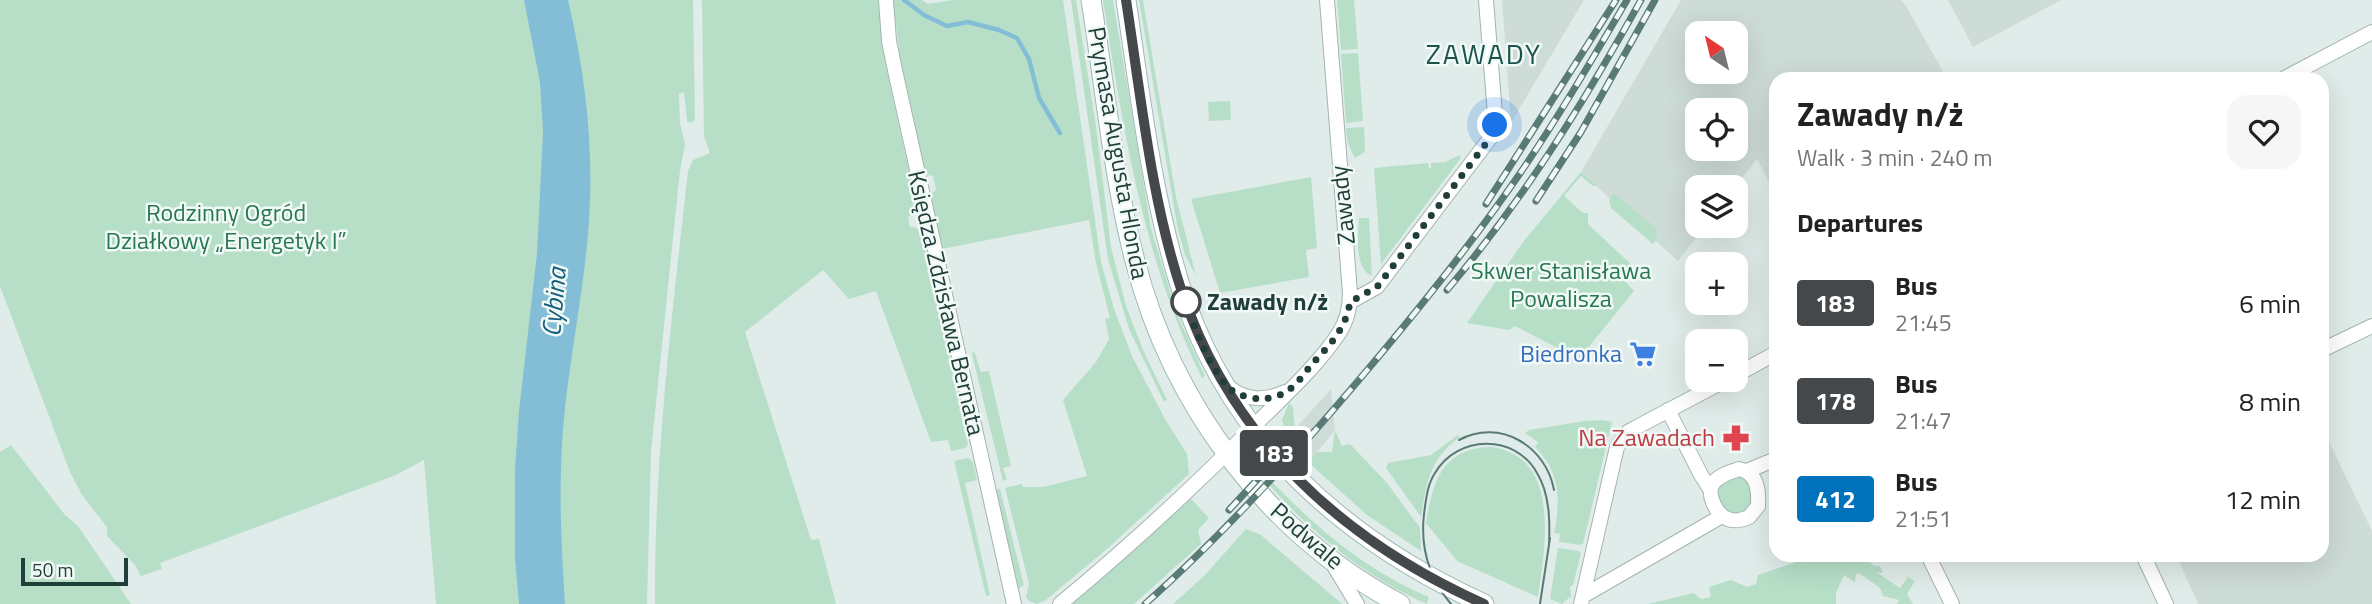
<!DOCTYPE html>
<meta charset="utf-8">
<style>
body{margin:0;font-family:"Titillium Web",sans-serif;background:#f6f6f6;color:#222;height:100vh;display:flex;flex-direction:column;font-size:26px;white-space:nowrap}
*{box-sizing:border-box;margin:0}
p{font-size:23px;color:#767676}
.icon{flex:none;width:38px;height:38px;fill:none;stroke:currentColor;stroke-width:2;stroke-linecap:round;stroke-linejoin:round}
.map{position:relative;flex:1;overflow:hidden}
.sheet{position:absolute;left:1769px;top:72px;width:560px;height:490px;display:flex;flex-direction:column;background:#fff;border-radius:21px;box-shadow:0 7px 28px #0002}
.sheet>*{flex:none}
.badge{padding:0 14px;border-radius:5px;font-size:24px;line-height:46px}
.needle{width:46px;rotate:325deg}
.tools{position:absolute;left:1685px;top:21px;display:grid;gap:14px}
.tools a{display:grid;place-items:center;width:63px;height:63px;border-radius:14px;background:#fff;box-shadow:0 7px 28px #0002;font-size:35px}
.scale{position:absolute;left:21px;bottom:18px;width:107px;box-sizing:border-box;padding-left:7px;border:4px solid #203e3a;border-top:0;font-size:19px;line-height:24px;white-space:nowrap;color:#203e3a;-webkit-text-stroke:5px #f1f9f6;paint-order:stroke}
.you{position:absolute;width:35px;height:35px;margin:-18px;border:5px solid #fff;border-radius:50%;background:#1a73e8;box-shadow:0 0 0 10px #1a73e833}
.map>.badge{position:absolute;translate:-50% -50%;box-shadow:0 0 0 4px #fff}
h2{padding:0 28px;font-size:26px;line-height:63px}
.round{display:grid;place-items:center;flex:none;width:74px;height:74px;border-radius:21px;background:#f6f6f6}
.headline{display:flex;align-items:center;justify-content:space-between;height:119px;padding:0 28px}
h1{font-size:33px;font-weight:700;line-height:52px}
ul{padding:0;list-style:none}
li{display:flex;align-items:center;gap:21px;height:98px;padding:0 28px}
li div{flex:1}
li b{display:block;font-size:26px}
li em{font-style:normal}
li .badge{min-width:77px;font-weight:700;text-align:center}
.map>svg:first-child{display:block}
.built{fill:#cedcd8;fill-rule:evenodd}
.green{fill:#b7dfc8}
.water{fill:#84bdd6}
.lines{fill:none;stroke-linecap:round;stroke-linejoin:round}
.stream{stroke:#84bdd6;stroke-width:4.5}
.street-casing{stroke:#a3b4b1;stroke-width:16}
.secondary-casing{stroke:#9eb9b3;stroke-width:21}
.street{stroke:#fff;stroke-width:14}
.secondary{stroke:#fff;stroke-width:19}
.tram{stroke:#5a7a76;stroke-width:2}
.rail-casing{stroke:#5a7a76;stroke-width:7}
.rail{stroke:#f1f9f6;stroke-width:4.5;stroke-dasharray:13;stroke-linecap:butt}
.line-casing{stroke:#fff;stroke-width:16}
.line{stroke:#45484a;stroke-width:10}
.walk{stroke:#203e3a;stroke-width:7;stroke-dasharray:0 12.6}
.stop-dot{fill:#fff;stroke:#45484a;stroke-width:3.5}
.labels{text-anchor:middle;stroke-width:5;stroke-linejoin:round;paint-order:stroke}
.street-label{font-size:24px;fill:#203e3a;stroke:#f1f9f6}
.park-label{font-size:24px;fill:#277852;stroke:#f1f9f6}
.stop-label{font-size:24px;font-weight:bold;fill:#203e3a;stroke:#f1f9f6;text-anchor:start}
.shop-label{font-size:24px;fill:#366cbe;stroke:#f1f9f6;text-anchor:end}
.health-label{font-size:24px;fill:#be3a42;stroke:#f1f9f6;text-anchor:end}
.water-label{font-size:26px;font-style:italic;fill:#155e7f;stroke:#f1f9f6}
.quarter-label{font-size:28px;letter-spacing:2px;fill:#1a524c;stroke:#f1f9f6}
</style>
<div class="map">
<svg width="2372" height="604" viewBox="0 0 2372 604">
<rect width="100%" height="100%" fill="#e0ece9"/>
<path class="built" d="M1502 0H1584L1511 123Z
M1681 0H1901L1906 6 1947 79H1776V195L1757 159 1735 187H1698V226H1705L1678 261 1581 172ZM1698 33H1736V72H1698ZM1698 110H1736V149H1698Z
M1948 0H2061L1973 47Z
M1331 389 1335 430 1313 457 1291 433Z
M2322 427 2372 531V604H2198L2176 555H2322Z"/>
<path class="green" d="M0 0H548L550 3 526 604H436L424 460 396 475 160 563 162 569 141 576 135 565 107 536V527L82 495 70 472 0 286Z
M563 0H693L695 120 691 123 687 121 684 92 679 94 680 123 685 145 680 170 651 452 647 604H539Z
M702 0H879L881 36 887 71 917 207 913 215 908 217 910 227 917 228 923 236 968 445 965 448 951 451 948 440 931 442 876 291 849 299 823 270 745 332 811 540 819 539 836 604H655C654 459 672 315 688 171L693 160 710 153 704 136Z
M893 0H922L928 4 953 0H1063L1101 262 1114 309 1132 356 1165 419 1187 454 1189 474 1108 548 1046 600 1037 604 1029 601 1026 597 1029 584 1005 488 1022 484 1023 487H1043L1087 476 1063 400 1096 362 1109 339 1105 319 1110 318 1096 263 1089 220 942 249 930 194 936 190 933 176 926 175 900 58Z
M1071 0H1076L1096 126 1111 247 1126 306 1143 350 1167 400 1164 402 1129 329 1108 259Z
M1103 0H1113L1151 228 1176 312 1205 376 1202 378C1143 259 1123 130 1103 0Z
M1139 0H1143L1176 197 1196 276 1185 255 1177 225Z
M1337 0H1354L1358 49 1341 50Z
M1358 53 1363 121 1346 123 1341 54Z
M1230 101 1231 120 1209 121 1208 102Z
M1364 127 1365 152 1355 158 1348 144 1346 128Z
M1460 155 1461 158 1381 264 1374 168 1428 163 1429 168H1431V163L1445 162Z
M1581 172 1597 186H1593L1581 176 1564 196 1583 213H1588V224L1637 270 1634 272 1618 273 1634 291 1579 359 1515 326 1509 330 1467 323 1523 242Z
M1311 177 1317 248 1306 250 1309 277 1220 293 1191 199Z
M1614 193 1656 228 1657 239 1653 244 1611 208 1609 200Z
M1359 218H1369L1372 276C1354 269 1358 235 1359 218Z
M974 351 981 372 989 371 1011 466 1003 468 1007 479 1003 481 972 354Z
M1289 403 1293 407 1295 429 1287 438 1282 420Z
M1602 420 1612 422 1583 544 1580 545 1559 542 1560 534 1554 533C1561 499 1560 472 1535 447L1538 442 1525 433 1529 430 1585 421Z
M1335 430 1342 446 1350 444 1387 483 1420 528 1421 551 1367 515 1308 462 1317 452H1332Z
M1458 435 1460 437C1429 459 1427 482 1421 517L1386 468 1388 463 1431 455Z
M11 445 65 515 78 526 131 604H0V452Z
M1490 447C1562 455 1545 548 1538 597L1457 561 1426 523C1433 482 1441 449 1490 447Z
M968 458 973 462 977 480 965 483 990 595 986 596 954 461Z
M1256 467 1259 468C1308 521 1362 569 1429 597L1427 604C1369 579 1314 535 1272 488 1267 482 1259 475 1256 467Z
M1736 475 1747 479 1753 498 1752 508 1738 516 1725 512 1715 494 1722 481Z
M998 489H1000L1024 585 1018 589 996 492Z
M1191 499 1209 518 1198 530 1201 544 1134 604H1072Z
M1246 529 1261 535 1342 604H1173L1205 575Z
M1558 548 1579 551 1581 553 1573 585 1570 587 1571 596 1562 604 1550 599Z
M1817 555H1884L1880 560 1870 562 1874 566H1880L1883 573 1876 572 1900 588 1908 577 1915 581 1907 594 1913 604H1897L1899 600 1883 596 1880 588 1859 573 1856 574 1855 582 1844 575 1836 593V604H1648L1694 593 1701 599 1711 597 1709 587 1731 580 1747 587 1756 584 1758 575Z"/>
<path class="water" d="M524 0H568C586 75 595 156 588 233 583 295 570 356 564 418 558 480 561 541 565 604H519L515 558V470L519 411 537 254 543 132 540 82Z"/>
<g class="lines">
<path class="stream" d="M904 0 924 15 947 26 968 22 999 30 1017 38 1029 59 1039 98 1060 133"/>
<g class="street-casing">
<path id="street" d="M886 0 889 41 896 75 1014 604
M2283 79 2372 32
M1350 302 1377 287 1491 137 1495 115 1486 0
M2322 350 2372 326
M1736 375 1776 353
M1229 387C1245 401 1266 401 1285 392
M1668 410 1701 475 1710 489
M1739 469C1757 473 1759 489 1758 506L1749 517C1742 520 1735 522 1728 519 1716 515 1705 492 1714 482 1720 475 1730 472 1739 469Z
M1747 471 1776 459
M1928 555 1952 604
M2143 555 2166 604
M1334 566 1357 604
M1583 596 1722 516
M1060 604C1130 546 1196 485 1260 420 1286 394 1319 364 1339 333 1347 321 1350 307 1350 293L1327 0
M1581 604 1617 447 1628 432 1635 428 1726 380"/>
</g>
<g class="secondary-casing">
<path id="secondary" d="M1091 0C1105 87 1113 176 1135 261 1172 405 1268 534 1400 604
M1126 0C1140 94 1151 191 1179 282 1227 437 1340 538 1484 604"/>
</g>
<use href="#street" class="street"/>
<use href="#secondary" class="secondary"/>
<path class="tram" d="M1459 440C1500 418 1546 446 1554 490
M1451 604C1429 578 1420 549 1424 514 1426 500 1427 485 1435 473 1457 435 1515 433 1537 473 1550 494 1550 522 1549 546
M1540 604 1550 538"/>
<g class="rail-casing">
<path id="rail" d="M1536 201 1581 132 1655 0
M1486 204 1616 0
M1447 290C1524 199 1583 104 1641 0
M1229 510 1268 468
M1145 604C1222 536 1291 460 1358 381 1415 314 1471 245 1521 172 1559 116 1593 58 1627 0"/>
</g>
<use href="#rail" class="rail"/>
</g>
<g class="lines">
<g class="line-casing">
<path id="line" d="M1126 0C1141 96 1151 200 1182 292 1232 441 1344 541 1484 604"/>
</g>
<use href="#line" class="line"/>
<path class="walk" d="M1186 302C1193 325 1213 378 1234 392 1241 396 1251 398 1259 399 1269 399 1282 396 1290 389 1298 383 1305 373 1311 365 1329 346 1346 329 1350 302L1377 287 1491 137 1495 125"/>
</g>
<defs>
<g id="supermarket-bare" transform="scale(2.1)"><path d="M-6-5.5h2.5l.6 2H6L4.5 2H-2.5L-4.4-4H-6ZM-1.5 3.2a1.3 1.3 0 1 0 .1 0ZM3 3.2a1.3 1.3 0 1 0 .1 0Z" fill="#3f7fe0" stroke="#f1f9f6" stroke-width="2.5" paint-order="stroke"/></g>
<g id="pharmacy-bare" transform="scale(2.1)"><path d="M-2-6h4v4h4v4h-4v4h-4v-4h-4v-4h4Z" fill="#e0444e" stroke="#f1f9f6" stroke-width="2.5" paint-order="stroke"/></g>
</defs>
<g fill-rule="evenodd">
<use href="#supermarket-bare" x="1643" y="354"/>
<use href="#pharmacy-bare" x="1736" y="438"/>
</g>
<circle class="stop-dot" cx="1186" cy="302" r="14"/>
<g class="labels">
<g class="street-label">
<text transform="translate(1118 153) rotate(80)" y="8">Prymasa Augusta Hlonda</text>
<text transform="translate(1343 205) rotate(-96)" y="8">Zawady</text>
<text transform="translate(946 303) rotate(77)" y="8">Księdza Zdzisława Bernata</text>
<text transform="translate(1307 536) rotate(41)" y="8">Podwale</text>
</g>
<g class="park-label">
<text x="226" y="221">Rodzinny Ogród<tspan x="226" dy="28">Działkowy „Energetyk I”</tspan></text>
<text x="1561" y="279">Skwer Stanisława<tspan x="1561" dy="28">Powalisza</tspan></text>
</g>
<g class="stop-label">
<text x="1207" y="310">Zawady n/ż</text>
</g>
<g class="shop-label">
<text x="1622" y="362">Biedronka</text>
</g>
<g class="health-label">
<text x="1715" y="446">Na Zawadach</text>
</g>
<g class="water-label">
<text transform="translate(554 302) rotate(-85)" y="9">Cybina</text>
</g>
<g class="quarter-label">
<text x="1484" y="64">ZAWADY</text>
</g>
</g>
</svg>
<div class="tools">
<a><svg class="needle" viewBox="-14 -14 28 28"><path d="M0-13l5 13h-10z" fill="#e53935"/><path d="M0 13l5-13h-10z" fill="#767676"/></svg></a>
<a><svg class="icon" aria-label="locate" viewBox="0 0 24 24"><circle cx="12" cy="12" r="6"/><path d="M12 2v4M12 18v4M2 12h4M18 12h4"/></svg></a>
<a><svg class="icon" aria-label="layers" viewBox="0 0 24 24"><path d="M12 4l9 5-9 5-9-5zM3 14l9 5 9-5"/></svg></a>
<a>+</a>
<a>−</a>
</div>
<div class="scale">50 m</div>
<div class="you" style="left:1495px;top:125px"></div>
<b class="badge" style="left:1274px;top:453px;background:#45484a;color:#fff">183</b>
<section class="sheet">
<div class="headline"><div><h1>Zawady n/ż</h1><p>Walk · 3 min · 240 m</p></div><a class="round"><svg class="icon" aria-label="heart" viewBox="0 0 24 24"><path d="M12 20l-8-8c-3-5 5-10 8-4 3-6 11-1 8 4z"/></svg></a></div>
<h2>Departures</h2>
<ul>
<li><span class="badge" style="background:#45484a;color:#fff">183</span><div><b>Bus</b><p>21:45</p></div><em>6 min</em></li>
<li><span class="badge" style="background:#45484a;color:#fff">178</span><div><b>Bus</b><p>21:47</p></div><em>8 min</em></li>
<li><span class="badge" style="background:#0072bc;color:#fff">412</span><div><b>Bus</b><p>21:51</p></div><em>12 min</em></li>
</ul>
</section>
</div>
